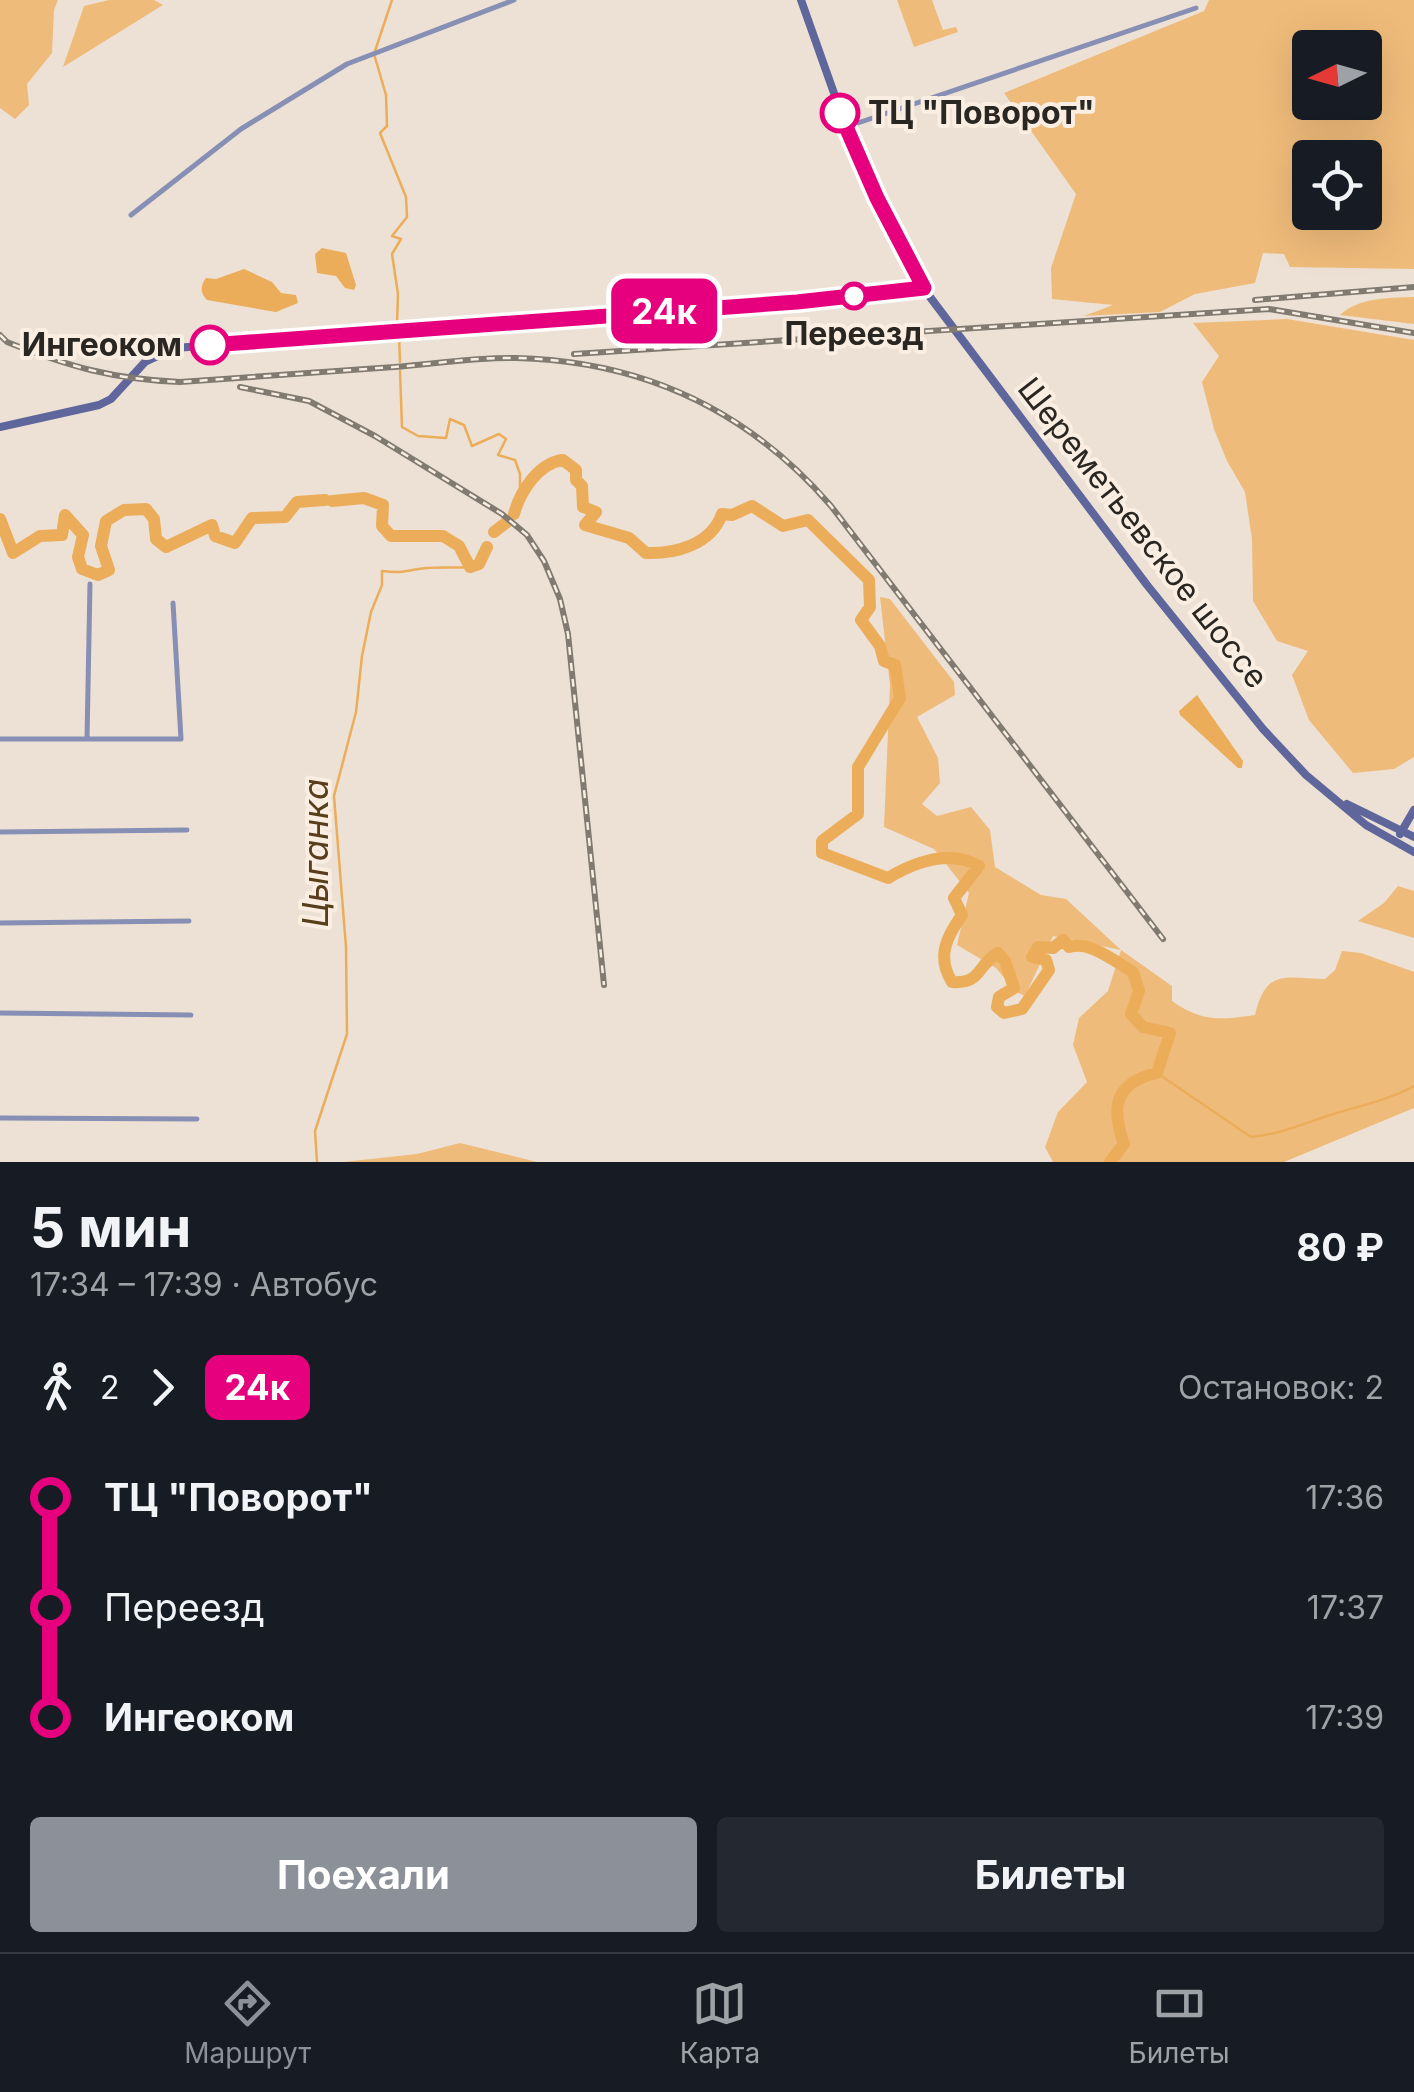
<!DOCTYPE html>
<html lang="ru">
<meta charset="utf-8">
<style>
body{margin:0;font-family:Inter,sans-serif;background:#242831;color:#f1f3f6;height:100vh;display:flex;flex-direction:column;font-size:38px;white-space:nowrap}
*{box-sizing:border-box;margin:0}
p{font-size:32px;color:#9ea1a6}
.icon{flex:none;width:55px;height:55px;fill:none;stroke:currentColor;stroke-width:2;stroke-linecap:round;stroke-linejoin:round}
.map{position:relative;height:1162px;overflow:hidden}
.sheet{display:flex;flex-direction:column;background:#171b24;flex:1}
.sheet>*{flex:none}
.badge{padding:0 20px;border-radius:15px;font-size:35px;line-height:65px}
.needle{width:65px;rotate:265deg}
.buttons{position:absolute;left:1292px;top:30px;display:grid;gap:20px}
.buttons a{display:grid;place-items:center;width:90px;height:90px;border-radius:10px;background:#171b24;box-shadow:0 10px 40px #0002;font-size:50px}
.map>.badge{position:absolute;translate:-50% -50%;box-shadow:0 0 0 5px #fff}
.legs{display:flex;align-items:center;gap:15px;height:110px;padding:0 30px;font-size:32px}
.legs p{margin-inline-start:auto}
.summary{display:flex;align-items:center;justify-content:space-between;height:170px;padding:0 30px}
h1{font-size:55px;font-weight:700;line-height:75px}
.cta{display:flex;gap:20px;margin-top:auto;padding:20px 30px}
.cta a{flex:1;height:115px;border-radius:10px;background:#8c9099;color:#fff;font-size:40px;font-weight:700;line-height:115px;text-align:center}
.cta a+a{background:#242831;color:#f1f3f6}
ul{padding:0 30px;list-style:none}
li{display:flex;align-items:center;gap:35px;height:110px;font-size:38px}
li i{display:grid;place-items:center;width:15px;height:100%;margin:0 12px;background:currentColor}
li i::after{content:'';width:25px;height:25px;margin:-12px;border:8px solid;border-radius:50%;background:#171b24}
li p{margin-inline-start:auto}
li:first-child i{background:linear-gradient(#0000 50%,currentColor 0)}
li:last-child i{background:linear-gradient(currentColor 50%,#0000 0)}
.tabs{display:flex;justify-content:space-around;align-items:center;height:140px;border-top:2px solid #363941;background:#171b24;font-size:28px;color:#9ea1a6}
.tabs a{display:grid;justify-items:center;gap:5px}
.tabs .selected{color:#8c9099}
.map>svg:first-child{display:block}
.green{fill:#efbb7a;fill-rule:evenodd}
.water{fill:#ecad5b}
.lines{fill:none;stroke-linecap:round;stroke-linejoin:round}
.stream{stroke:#ecad5b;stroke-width:2.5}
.river{stroke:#ecad5b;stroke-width:12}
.street{stroke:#888fb4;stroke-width:5}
.secondary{stroke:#5e669b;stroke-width:8}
.rail-casing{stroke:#817a71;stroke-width:6}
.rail{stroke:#f9eee1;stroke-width:2.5;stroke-dasharray:8;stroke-linecap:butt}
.line-1-casing{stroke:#fff;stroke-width:22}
.line-1{stroke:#e6007e;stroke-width:15}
.stop-1-dot{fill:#fff;stroke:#e6007e;stroke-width:5}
.labels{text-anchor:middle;stroke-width:8;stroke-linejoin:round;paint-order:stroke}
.stop-label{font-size:32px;font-weight:bold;fill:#2a2621;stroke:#f9eee1;text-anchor:start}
.street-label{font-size:32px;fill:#2a2621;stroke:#f9eee1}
.water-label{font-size:35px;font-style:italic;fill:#583e1b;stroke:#f9eee1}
</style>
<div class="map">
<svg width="1414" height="1162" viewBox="0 0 1414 1162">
<rect width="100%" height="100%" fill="#ece1d4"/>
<path class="green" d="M0 0H58L54 10 52 53 27 84 29 105 15 119 0 108Z
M109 0H154L163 5 63 67 84 6Z
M897 0H932L943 30 956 27 958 32 914 47Z
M1209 0H1414V269L1290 267 1284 254 1263 253 1255 283 1195 294 1160 312 1084 316 1113 305 1052 299 1051 268 1076 194 1004 93 1204 11ZM1310 48H1365V102H1310ZM1310 158H1365V212H1310Z
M1414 297V324L1340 315C1360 297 1388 298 1414 297Z
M1287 319 1414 340V757L1394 769 1353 773 1309 720 1292 675 1308 651 1277 641 1253 601 1252 539 1245 492 1227 461 1214 429 1202 382 1219 356 1193 323Z
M880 597 890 599 954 682 955 695 917 717 938 758 940 783 922 804 937 816 971 807 990 830 995 867 1041 895 1066 899 1121 950 1172 986V1001C1202 1022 1220 1020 1255 1015 1266 968 1285 978 1325 979L1335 970 1342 951 1361 953 1414 972V1108L1284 1162H1053L1045 1147 1058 1112 1087 1082 1073 1045 1079 1018 1108 991 1121 950 1053 936 1025 996 1016 992 996 968 957 945 969 893 934 849 884 827 890 685Z
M1398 886 1414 891V938L1358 921 1384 903Z
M460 1143 537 1162H343L417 1154Z"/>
<path class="water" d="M322 248 346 253 356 285 354 290 345 288 336 276 317 273 315 254Z
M244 269 272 282 281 293 296 295 298 303 276 312 207 300C200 293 200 286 206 278L216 279Z
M1197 695 1243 761 1242 768H1238L1180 715 1179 711Z"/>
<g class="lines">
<path class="stream" d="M392 0 374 54 386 95 387 126 380 133 406 197 407 217 392 236 401 239 392 254 398 294 397 323
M399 335 400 362
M400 371 402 427 418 436 446 438 450 419 464 425 472 446 499 434 506 439 498 455 515 460 520 474V491
M1157 1073 1251 1137C1285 1133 1302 1124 1333 1114 1363 1105 1386 1101 1414 1086
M317 1162 315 1131 347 1034 346 947 334 796 356 712 362 656 371 612 382 585V571C405 574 405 570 426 568 439 567 455 568 470 567"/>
<path class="river" d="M332 501 364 498 383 505 382 526 391 536H443L459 546 470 567 479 564 487 547
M514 514C520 492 538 463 563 460L576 470V480L582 486 583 507 596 512 585 525 629 538 646 553C675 554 711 545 722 514L732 515 752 506 783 526 808 520 869 580 870 607 861 620 880 646 884 661 895 665 900 698 858 767V814L822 841V853L888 878C915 862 949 849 979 866L954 898 962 915C947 936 936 957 952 982 982 984 976 966 998 953L1005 961 1014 988 999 997 997 1007 1004 1013 1022 1009 1049 970 1046 960 1032 957 1038 947 1053 948 1063 940 1069 947C1090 940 1115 962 1133 972L1139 991 1131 1014 1143 1027 1170 1033 1157 1073C1116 1082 1110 1106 1124 1144L1110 1162
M0 519 13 553 40 536 62 535 65 515 83 535 78 557 82 569 98 575 109 570 101 546 106 521 124 510 146 509 154 519 156 539 166 547 212 525 215 536 235 543 252 518 285 517 297 502 325 500
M494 532 507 522"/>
<path class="street" d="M846 127 1196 8
M131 215 241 129 347 64 514 0
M0 739H181L173 603
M87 739 90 584
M0 832 187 830
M0 923 189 921
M0 1013 191 1015
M0 1118 197 1119"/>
<path class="secondary" d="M801 0 852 144 924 289 1147 585 1263 729 1306 775 1366 825 1414 852
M0 427 99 405 111 399 145 362 175 348 797 301 924 289
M1347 804 1414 837
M1400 834 1414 810"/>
<g class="rail-casing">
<path id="rail" d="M1255 300 1414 287
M0 335 7 342C70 367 112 379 180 382 252 377 323 372 394 367 434 364 476 357 516 358 644 361 748 410 831 506L1163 939
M574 354 1269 309 1414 333
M240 387 309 401 375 436 502 514 527 535 544 561 560 599 568 634 604 985"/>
</g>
<use href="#rail" class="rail"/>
</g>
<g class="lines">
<g class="line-1-casing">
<path id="line-1" d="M210 345 797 302 924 288 877 198 840 113"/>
</g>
<use href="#line-1" class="line-1"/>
</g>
<g class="stop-1-dot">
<circle cx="840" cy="113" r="18"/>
<circle cx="854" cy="296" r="12"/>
<circle cx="210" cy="345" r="18"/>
</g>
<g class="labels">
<g class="stop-label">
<text x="868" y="124">ТЦ "Поворот"</text>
<text x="854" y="345" text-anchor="middle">Переезд</text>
<text x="182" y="356" text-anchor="end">Ингеоком</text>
</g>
<g class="street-label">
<text transform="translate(1143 533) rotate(52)" y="11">Шереметьевское шоссе</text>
</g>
<g class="water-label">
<text transform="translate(316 853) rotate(-90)" y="12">Цыганка</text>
</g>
</g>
</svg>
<div class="buttons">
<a><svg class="needle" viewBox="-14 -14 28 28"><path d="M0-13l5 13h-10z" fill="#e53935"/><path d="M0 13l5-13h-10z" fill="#9ea1a6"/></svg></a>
<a><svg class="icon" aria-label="locate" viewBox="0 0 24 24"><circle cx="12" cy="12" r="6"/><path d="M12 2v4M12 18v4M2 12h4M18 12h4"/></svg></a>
</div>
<b class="badge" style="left:664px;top:311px;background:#e6007e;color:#fff">24к</b>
</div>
<section class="sheet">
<div class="summary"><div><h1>5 мин</h1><p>17:34 – 17:39 · Автобус</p></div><b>80 ₽</b></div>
<div class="legs"><svg class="icon" aria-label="walk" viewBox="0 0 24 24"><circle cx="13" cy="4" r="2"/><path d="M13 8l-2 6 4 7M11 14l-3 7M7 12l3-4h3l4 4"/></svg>2<svg class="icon" aria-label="forward" viewBox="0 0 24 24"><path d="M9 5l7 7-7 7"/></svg><b class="badge" style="background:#e6007e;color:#fff">24к</b><p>Остановок: 2</p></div>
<ul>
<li><i style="color:#e6007e"></i><b>ТЦ &quot;Поворот&quot;</b><p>17:36</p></li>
<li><i style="color:#e6007e"></i><span>Переезд</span><p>17:37</p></li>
<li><i style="color:#e6007e"></i><b>Ингеоком</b><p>17:39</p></li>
</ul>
<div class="cta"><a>Поехали</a><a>Билеты</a></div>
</section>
<nav class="tabs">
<a class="selected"><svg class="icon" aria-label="directions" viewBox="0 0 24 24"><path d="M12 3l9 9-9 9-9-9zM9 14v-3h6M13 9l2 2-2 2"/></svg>Маршрут</a>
<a><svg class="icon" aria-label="map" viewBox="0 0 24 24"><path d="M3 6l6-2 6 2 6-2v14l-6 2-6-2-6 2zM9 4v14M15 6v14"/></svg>Карта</a>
<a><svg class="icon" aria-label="tickets" viewBox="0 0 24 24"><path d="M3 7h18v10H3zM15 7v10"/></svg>Билеты</a>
</nav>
